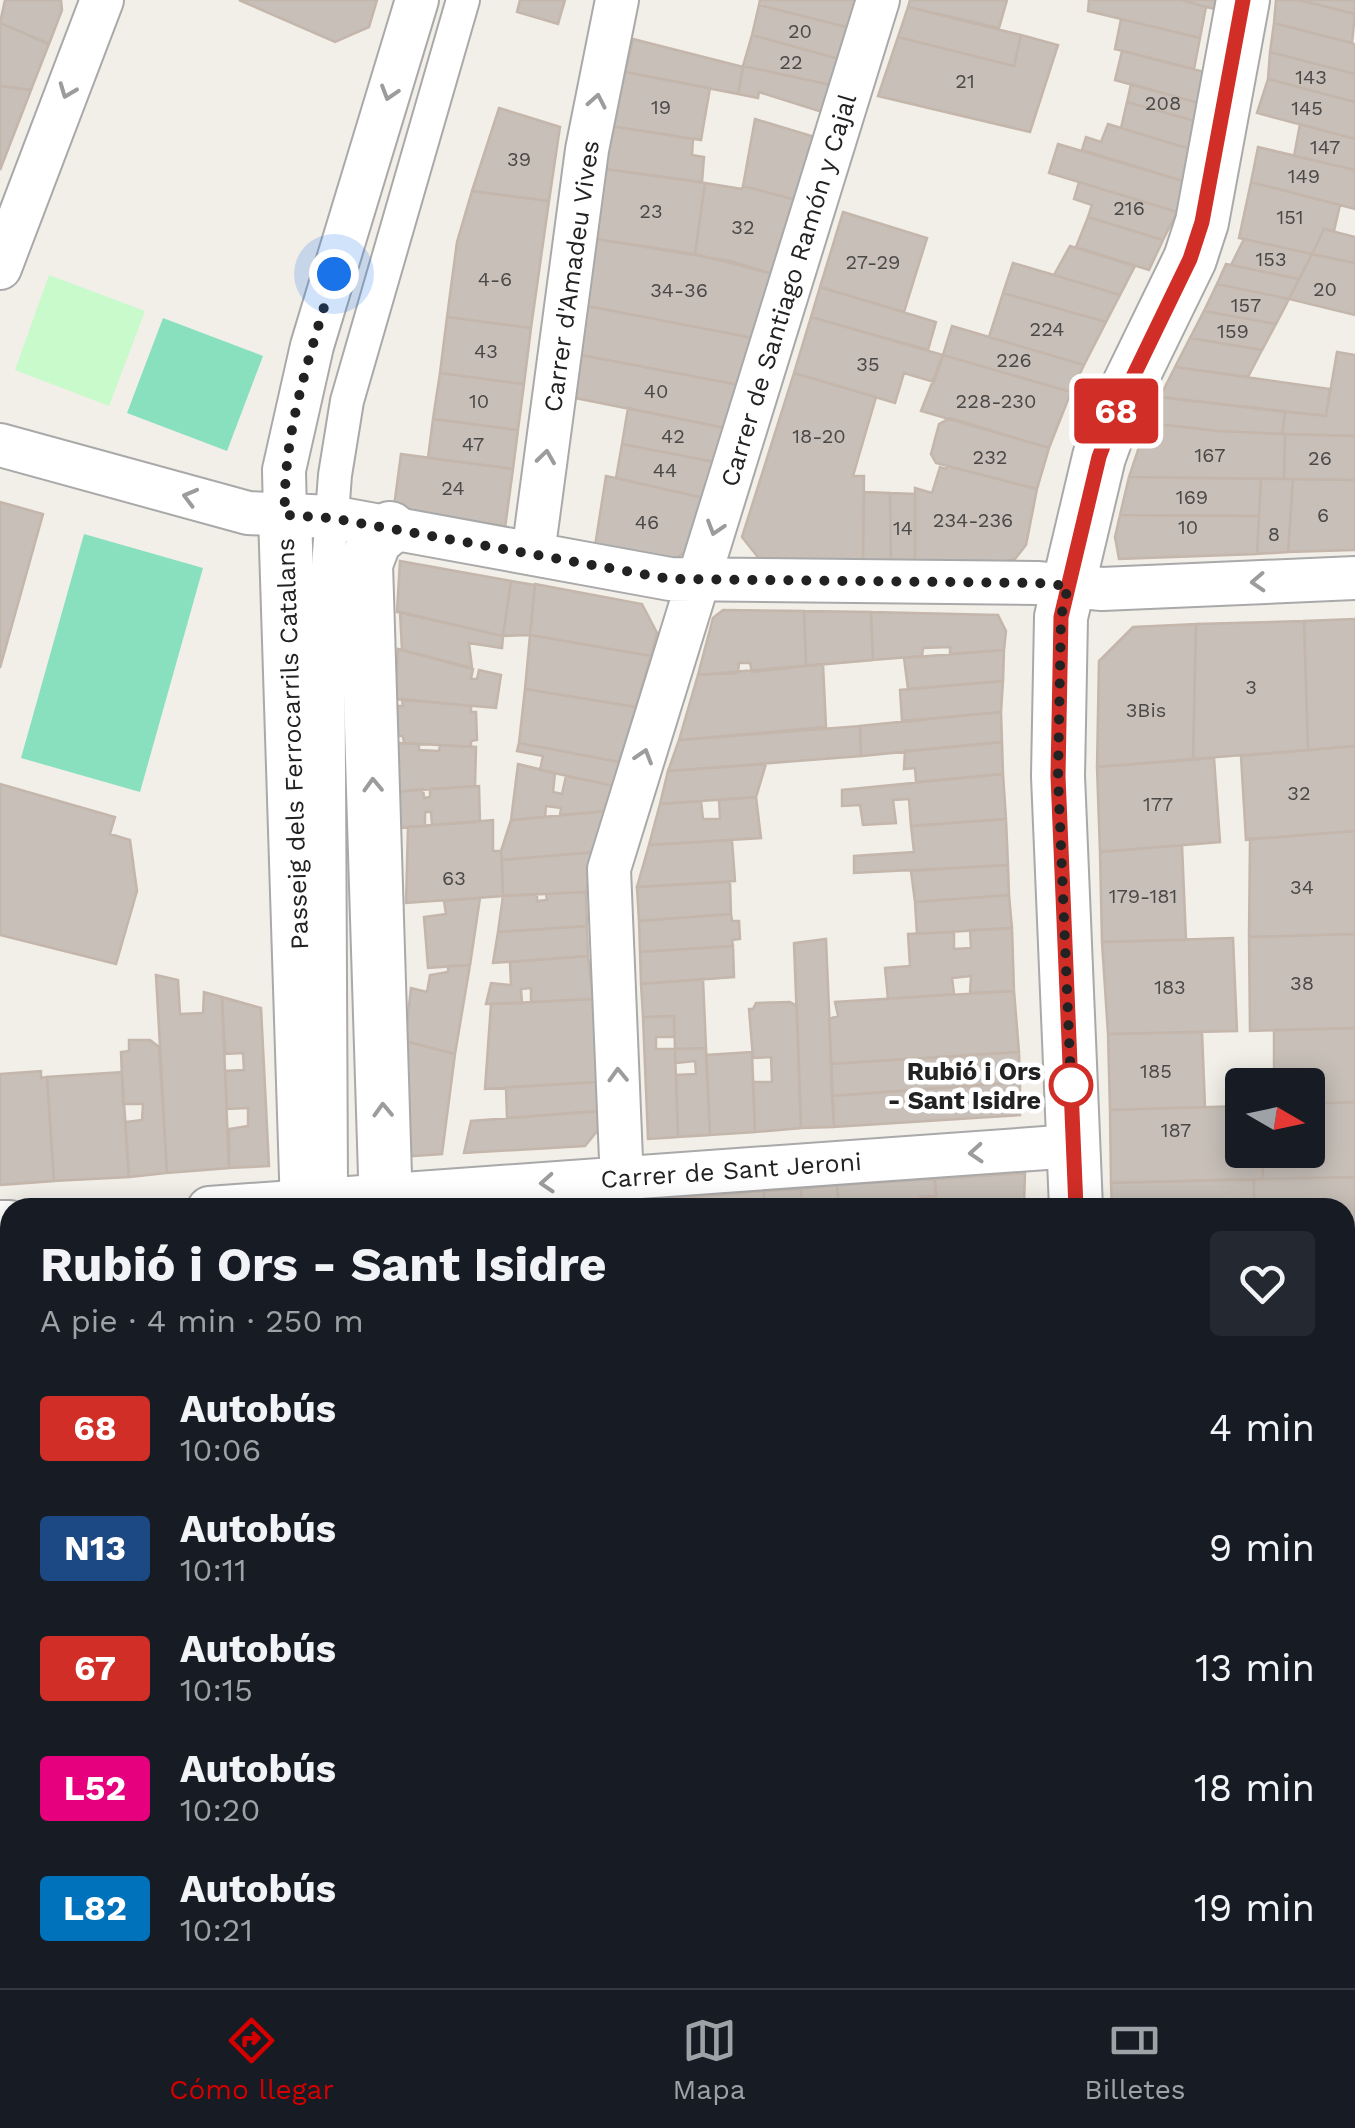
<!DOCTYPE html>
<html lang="es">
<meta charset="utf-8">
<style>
body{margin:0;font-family:"Work Sans",sans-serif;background:#242831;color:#f1f3f6;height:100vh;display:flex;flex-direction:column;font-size:38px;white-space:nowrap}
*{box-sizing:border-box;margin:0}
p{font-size:32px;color:#9ea1a6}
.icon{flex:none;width:55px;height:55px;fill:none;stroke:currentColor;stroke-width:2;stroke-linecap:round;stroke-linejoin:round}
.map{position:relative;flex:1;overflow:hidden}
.drawer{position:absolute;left:0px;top:1198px;width:1355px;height:792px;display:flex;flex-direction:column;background:#171b24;border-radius:30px 30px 0 0;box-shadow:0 5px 25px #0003}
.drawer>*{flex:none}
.badge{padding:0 20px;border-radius:8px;font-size:35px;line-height:65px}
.needle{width:65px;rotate:99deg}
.buttons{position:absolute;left:1225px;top:1068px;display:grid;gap:20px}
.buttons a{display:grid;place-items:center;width:100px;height:100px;border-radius:10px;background:#171b24;box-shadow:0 5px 25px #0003;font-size:50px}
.you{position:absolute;width:50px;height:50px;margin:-25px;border:8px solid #fff;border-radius:50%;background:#1a73e8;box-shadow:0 0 0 15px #1a73e833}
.map>.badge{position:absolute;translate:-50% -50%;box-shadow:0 0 0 5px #fff}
.round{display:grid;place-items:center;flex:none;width:105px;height:105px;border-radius:10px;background:#242831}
.headline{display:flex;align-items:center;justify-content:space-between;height:170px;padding:0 40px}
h1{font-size:48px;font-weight:700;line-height:75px}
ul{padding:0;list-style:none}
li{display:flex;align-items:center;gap:30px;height:120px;padding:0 40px}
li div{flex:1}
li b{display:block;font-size:38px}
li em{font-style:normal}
li .badge{min-width:110px;font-weight:700;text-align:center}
.tab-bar{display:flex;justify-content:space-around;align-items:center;height:140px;border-top:2px solid #363941;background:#171b24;font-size:28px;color:#9ea1a6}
.tab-bar a{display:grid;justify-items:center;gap:5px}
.tab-bar .on{color:#d40000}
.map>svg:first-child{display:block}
.park{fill:#c8facc}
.pitch{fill:#88e0be}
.building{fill:#c7bfb8;stroke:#c4b6ab;stroke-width:2.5}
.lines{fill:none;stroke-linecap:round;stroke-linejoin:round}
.pedestrian-casing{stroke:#a9a9a9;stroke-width:36}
.minor-casing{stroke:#a9a9a9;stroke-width:46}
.tertiary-casing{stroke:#a9a9a9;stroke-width:56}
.pedestrian{stroke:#fff;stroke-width:32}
.minor{stroke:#fff;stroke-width:42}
.tertiary{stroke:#fff;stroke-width:52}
.oneway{stroke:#9c9c9c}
.line-casing{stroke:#fff;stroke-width:22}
.line{stroke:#d02e26;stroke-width:15}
.walk{stroke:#222;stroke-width:10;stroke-dasharray:0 18}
.stop-dot{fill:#fff;stroke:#d02e26;stroke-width:5}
.labels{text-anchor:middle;stroke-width:9;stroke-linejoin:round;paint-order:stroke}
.number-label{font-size:20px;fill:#4b4948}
.street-label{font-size:25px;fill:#222;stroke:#fff}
.stop-label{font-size:25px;font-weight:bold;fill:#222;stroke:#fff;text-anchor:end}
</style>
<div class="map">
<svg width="1355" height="1988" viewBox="0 0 1355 1988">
<rect width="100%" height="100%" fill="#f2efe9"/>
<path class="park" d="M49 275 145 311 109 406 15 370Z"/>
<path class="pitch" d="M163 318 263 356 227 451 127 413Z
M84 534 203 568 140 792 21 758Z"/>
<path class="building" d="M5 0H61L62 10 49 44 0 23Z
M239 0H377L369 27 335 42Z
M520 0H565L558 24 517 12Z
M760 0H858L850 28 759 5Z
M910 0H1007L999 28 908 7Z
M1089 0H1181L1206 7 1200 38 1088 11Z
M1181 0H1215L1214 9Z
M1276 0H1299L1355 14 1352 43 1274 23Z
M1299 0H1355V14Z
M759 5 850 28 839 59 752 35Z
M908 7 1021 35 1014 66 898 37Z
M1121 19 1200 38 1194 69 1115 49Z
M0 23 49 44 31 90 0 86Z
M1274 23 1355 44V74L1270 52Z
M752 35 839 59 831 85 743 66Z
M1021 35 1058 45 1030 132 878 96 898 37 1014 66Z
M633 39 743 67 738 94 625 72Z
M1122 51 1204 72 1198 103 1115 80Z
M1270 52 1355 74V102L1268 79Z
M743 66 831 85 822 112 759 92 758 98 738 94Z
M625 72 710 88 701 140 611 126Z
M1268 79 1355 102V139L1257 113Z
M1131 84 1198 103 1195 121 1127 102Z
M0 86 31 90 0 170Z
M1127 102 1195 121 1190 149 1121 128Z
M499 108 560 127 549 201 472 191Z
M755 119 815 137 796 200 743 186Z
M1108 124 1190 149 1183 181 1082 150 1086 137 1101 142Z
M1300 124 1355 139V170L1294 156Z
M611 126 693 139 692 155 704 157 702 182 605 169Z
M1058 144 1183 181 1177 212 1049 173Z
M1258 147 1355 170V209L1251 182Z
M605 169 705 183 695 254 596 239Z
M1079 182 1177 212 1163 240 1088 217 1092 205 1074 199Z
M1251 182 1340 205 1334 231 1324 229 1312 254 1239 238Z
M705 183 742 189 743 186 796 200 773 274 695 254Z
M472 191 549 201 531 328 447 317 457 242Z
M843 212 927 238 904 312 820 287Z
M1088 217 1163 240 1149 270 1076 247Z
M1324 229 1355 237V263L1312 254Z
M596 239 730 261 773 274 753 338 587 306Z
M1244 239 1312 254 1299 279 1231 265Z
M1070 246 1135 266 1120 295 1054 275Z
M1312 254 1355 263V315L1289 299Z
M1013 263 1054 275 1120 295 1106 322 1003 293Z
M1226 264 1231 265 1299 279 1289 299 1217 284Z
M1217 284 1289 299 1276 324 1204 311Z
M820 287 936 322 928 350 811 317Z
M1003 293 1106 322 1084 365 989 337Z
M587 306 753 338 739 385 581 355Z
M1204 311 1276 324 1262 350 1190 338Z
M447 317 531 328 524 384 440 373Z
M811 317 943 355 934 382 904 373 895 403 794 373Z
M952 326 989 337 1084 365 1071 392 943 355Z
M1190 338 1262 350 1248 377 1175 367Z
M1337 352 1355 355V436L1282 434 1285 412 1326 416Z
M581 355 739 385 725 428 575 398Z
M943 355 1071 392 1049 448 921 411Z
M1175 367 1330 389 1326 416 1160 397Z
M440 373 524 384 518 430 433 419Z
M794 373 876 397 853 476H864L863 561H761L742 537Z
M1160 397 1285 412 1282 434 1219 431 1147 423Z
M628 408 725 428 714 462 622 444Z
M950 418 1049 448 1037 489 936 463 931 454 939 424Z
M433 419 518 430 513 469 428 458Z
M1147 423 1219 431 1285 434 1284 479 1129 477Z
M1285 434 1355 436V480L1284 479Z
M622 444 714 462 704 498 616 478Z
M401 454 513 469 505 528 394 507Z
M947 466 1037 489 1026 545 1015 559 1003 562H915V488L932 493 940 467 946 469Z
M606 476 704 498 687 551 671 561 595 546Z
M1129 477 1261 479 1259 516 1120 515Z
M1261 479H1293L1288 552 1257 554Z
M1293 479 1355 480V550L1288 552Z
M864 492 890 493 891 562 863 561Z
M890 493 915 494V562H891Z
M0 502 43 514 0 668Z
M1120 515 1259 516 1257 554 1119 559 1115 537Z
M400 561 511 581 503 636 397 612Z
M511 581 535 585 530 635 503 636Z
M535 584 642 604 657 633 651 656 530 635Z
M723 610 804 611 806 666 752 672 750 663H739L738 673 698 675 713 618Z
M804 611 871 612 873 660 806 666Z
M400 612 503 636 502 648 469 643 472 668 402 650Z
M871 612 998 615 1006 631 1004 650 950 654V647L923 648 922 656 873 660Z
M1355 619V746L1308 750 1304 621Z
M1304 621 1308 750 1193 759 1196 624Z
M1196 624 1193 759 1097 767 1099 661 1133 627Z
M530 635 651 656 636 707 525 689Z
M398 649 473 669 471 679H477L479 670 501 675 496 708 395 699Z
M1004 650 1003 681 908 689 904 658Z
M823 664 826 727 679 740 698 675Z
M1003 681 1001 712 902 721 900 690Z
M525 689 636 707 619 762 519 743Z
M402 699 471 706V712H476L477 740 471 741V747L404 743 403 736H394L393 706H403Z
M1001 712 1002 742 861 756 860 726Z
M860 726 861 756 668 771 679 740Z
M1002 742 1003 774 916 782 915 768 904 769 905 751Z
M396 743 419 744V750L439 751 440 745 476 747 475 786 395 792Z
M519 743 619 762 614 786 540 770 543 756 517 751Z
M1355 746V831L1246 840 1241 756Z
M1214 758 1220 842 1100 852 1097 767Z
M518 764 555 773 553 792 562 794 566 776 614 786 608 811 560 815 561 808 546 806 545 817 511 820Z
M766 764 756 797 660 804 668 771Z
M1003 774 1006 819 911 826 909 799 893 800 896 823 863 825 860 805 842 806V790Z
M0 784 115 817 110 834 130 840 137 891 116 964 0 935Z
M479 786 480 822 432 825 431 812H425V826L397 828 395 792 423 789 424 798 430 797V789Z
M756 797 761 838 649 845 660 804 701 801 703 819H720L719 800Z
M608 811 596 852 502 860 501 851 511 820Z
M1006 819 1008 865 854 873V856L914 852 911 826Z
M493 820V851H501L503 896 406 903 408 827Z
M1355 831V934L1249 937 1250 839Z
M732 840 735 881 637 887 649 845Z
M1182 845 1186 940 1102 942 1100 852Z
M596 852 586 892 503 896 502 860Z
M1008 865 1009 895 915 902 911 871Z
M730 882 731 914 639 921 637 887Z
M586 892 587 926 498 932 503 896 537 894V901L547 900 546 894Z
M1009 895 1012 928 917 934 915 902Z
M480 898 470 965 428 968 424 917 446 914 444 901Z
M731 914 732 921H739L740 939 732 940 733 946 640 952 639 921Z
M587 926 588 956 493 963 498 932Z
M1012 928 1014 991 970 993 971 976 952 978 954 994 888 999 885 968 910 966 908 934 954 932V949L971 948 970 930Z
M1355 934V1028L1250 1031 1249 937Z
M1233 938 1237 1031 1108 1034 1102 942Z
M826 939 834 1127 801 1128 794 943Z
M733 946 734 977 641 984 640 952Z
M588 956 593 999 531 1002V988L521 989 522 1003 486 1004 491 983 511 985 510 962Z
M470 965 455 1054 405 1041 411 988 427 992 430 975 448 972V966Z
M156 975 178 980 180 1014 203 1013 204 992 222 997 229 1168 167 1173Z
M703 979 706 1048 675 1049 674 1016 643 1017 641 984Z
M1014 991 1019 1052 831 1064 829 1019 838 1016 835 1002Z
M222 997 261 1008 269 1166 229 1168V1129L248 1126V1108L227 1109 225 1071 244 1070 243 1053 225 1054Z
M593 999 597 1082 485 1089 491 1004Z
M790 1002 797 1006 801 1128 755 1132 753 1082H772L771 1057 753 1058 749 1009H753L756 1003Z
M674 1016V1037H656V1049H675L678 1137 648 1139 643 1017Z
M1355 1028V1102L1308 1104V1085H1274V1030Z
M1202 1032 1205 1107 1110 1110 1108 1034Z
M396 1039 455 1054 442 1154 401 1157Z
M129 1040H150L159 1047 167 1173 129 1177 125 1122 142 1120 143 1104H123L121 1052 129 1051Z
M706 1048 710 1135 678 1137 676 1075 696 1074 695 1061 675 1063V1049Z
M752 1052 755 1132 710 1135 706 1055Z
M1019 1052 1020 1082 832 1096 831 1064Z
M41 1071V1078L47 1077 54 1181 0 1185V1074Z
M122 1072 129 1177 54 1181 47 1077Z
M597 1082 598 1111 507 1118 506 1087Z
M1020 1082V1115L834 1127 832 1096Z
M1355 1102V1177L1263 1179 1262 1150H1308V1104Z
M1242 1106V1150H1262L1263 1179 1111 1183 1110 1110Z
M598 1111V1130L585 1146 464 1153 471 1121Z
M1025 1173 1024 1204 921 1208 920 1197 936 1196 935 1179Z
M1355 1177V1288L1345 1283V1208H1254V1179Z
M935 1179 936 1196 920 1197 921 1208H839L837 1185Z
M1254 1179V1208H1112L1111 1183Z
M837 1185 839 1208H802L801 1189Z
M801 1189 802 1208H764V1191Z
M764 1191V1208H691V1197Z
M669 1197H691V1208H660Z
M578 1202 584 1208H506Z
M10 1241V1370L0 1371V1242Z
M1345 1283 1355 1288V1338L1345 1344Z
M10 1370V1488H0V1371Z
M1355 1482V1590H1345V1489Z
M0 1488H10V1526H0Z
M0 1526H10V1612L0 1613Z
M1345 1590H1355V1667L1345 1666Z
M1345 1667H1355V1738L1345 1739Z
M10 1674V1843L0 1721V1675Z
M0 1721 6 1799H0Z
M1355 1738V1825L1345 1826V1739Z
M0 1799H6L9 1843H0Z
M1355 1825V1891H1345V1826Z
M0 1862H10V1980H56L55 1988H0Z
M1345 1891H1355V1988H1335L1331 1980H1345Z
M56 1980H198L197 1988H55Z
M198 1980H294L295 1988H197Z
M443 1980H531L532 1988H443Z
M531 1980H627L620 1988H532Z
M686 1980H734V1988H686Z
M877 1980H1046L1045 1988H877Z
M1139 1980H1238V1988H1139Z
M1306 1980H1331L1335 1988H1305Z
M877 1982V1988H802Z"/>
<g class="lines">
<g class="pedestrian-casing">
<path id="pedestrian" d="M331 1188 328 566 335 475 347 401 463 0
M372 1980V1988"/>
</g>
<g class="minor-casing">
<path id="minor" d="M0 268 102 0
M0 445 248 513 331 517 670 579 1037 583 1102 589 1355 578
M285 515 284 470 312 346 417 0
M533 554 587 150 617 0
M209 1208 1073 1146
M623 1208 609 869 878 0
M0 1222H10
M1345 1416 1355 1409
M0 1639 10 1638
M658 1980V1988"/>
</g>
<g class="tertiary-casing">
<path id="tertiary" d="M285 515 307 1208
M386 1208 366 564 375 540 390 528
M1076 1208 1058 776 1061 617 1099 457 1115 413 1190 259 1202 222 1243 0
M332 1980V1988
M409 1980 410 1988
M1098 1980V1988"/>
</g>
<use href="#pedestrian" class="pedestrian"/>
<use href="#minor" class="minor"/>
<use href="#tertiary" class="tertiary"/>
</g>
<defs><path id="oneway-chevron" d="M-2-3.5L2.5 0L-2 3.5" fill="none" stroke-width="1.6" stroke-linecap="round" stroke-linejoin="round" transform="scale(2.5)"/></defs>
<g class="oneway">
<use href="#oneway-chevron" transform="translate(67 91) rotate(111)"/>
<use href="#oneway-chevron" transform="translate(389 93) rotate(107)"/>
<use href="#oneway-chevron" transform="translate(597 101) rotate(-79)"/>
<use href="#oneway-chevron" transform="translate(546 457) rotate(-82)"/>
<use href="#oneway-chevron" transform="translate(190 497) rotate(-165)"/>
<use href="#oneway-chevron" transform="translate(715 528) rotate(107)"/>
<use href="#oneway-chevron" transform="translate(1258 582) rotate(177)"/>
<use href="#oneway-chevron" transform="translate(644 756) rotate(-73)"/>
<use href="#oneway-chevron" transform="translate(373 785) rotate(-92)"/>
<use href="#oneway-chevron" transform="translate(618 1075) rotate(-92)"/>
<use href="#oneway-chevron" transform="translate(383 1110) rotate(-92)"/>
<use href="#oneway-chevron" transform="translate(976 1153) rotate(176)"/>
<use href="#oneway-chevron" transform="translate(547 1183) rotate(176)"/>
</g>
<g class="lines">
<g class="line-casing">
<path id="line" d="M1076 1208 1058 776 1061 617 1099 457 1115 414 1190 259 1202 222 1243 0"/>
</g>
<use href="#line" class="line"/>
<path class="walk" d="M334 274C311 352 282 434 285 515L331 518 670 579 1037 583 1068 586 1061 617 1058 776 1071 1085"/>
</g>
<circle class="stop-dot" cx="1071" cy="1085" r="20"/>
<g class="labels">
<g class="number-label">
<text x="800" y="38">20</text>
<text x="791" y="69">22</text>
<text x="1311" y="84">143</text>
<text x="965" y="88">21</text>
<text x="1163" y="110">208</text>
<text x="661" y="114">19</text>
<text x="1307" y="115">145</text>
<text x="1325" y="154">147</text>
<text x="519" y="166">39</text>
<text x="1304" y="183">149</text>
<text x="1129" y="215">216</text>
<text x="651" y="218">23</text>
<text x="1290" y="224">151</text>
<text x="743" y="234">32</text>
<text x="1271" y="266">153</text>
<text x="873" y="269">27-29</text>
<text x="495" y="286">4-6</text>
<text x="1325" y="296">20</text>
<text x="679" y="297">34-36</text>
<text x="1246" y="312">157</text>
<text x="1047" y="336">224</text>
<text x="1233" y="338">159</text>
<text x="486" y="358">43</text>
<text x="1014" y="367">226</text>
<text x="868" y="371">35</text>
<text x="656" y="398">40</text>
<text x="479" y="408">10</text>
<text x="996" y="408">228-230</text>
<text x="673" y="443">42</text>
<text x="819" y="443">18-20</text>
<text x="473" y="451">47</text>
<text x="1210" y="462">167</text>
<text x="990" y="464">232</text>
<text x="1320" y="465">26</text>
<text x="665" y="477">44</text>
<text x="453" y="495">24</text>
<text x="1192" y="504">169</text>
<text x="1323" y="522">6</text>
<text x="973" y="527">234-236</text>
<text x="647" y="529">46</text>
<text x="1188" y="534">10</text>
<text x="903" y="535">14</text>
<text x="1274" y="541">8</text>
<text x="1251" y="694">3</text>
<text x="1146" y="717">3Bis</text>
<text x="1299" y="800">32</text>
<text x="1158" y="811">177</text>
<text x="454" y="885">63</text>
<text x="1302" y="894">34</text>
<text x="1143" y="903">179-181</text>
<text x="1302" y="990">38</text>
<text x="1170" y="994">183</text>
<text x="1156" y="1078">185</text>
<text x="1176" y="1137">187</text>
</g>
<g class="street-label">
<text transform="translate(571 276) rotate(-82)" y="9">Carrer d'Amadeu Vives</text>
<text transform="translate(788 290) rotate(-73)" y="9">Carrer de Santiago Ramón y Cajal</text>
<text transform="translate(292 744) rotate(-92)" y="9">Passeig dels Ferrocarrils Catalans</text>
<text transform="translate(731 1170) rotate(-4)" y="9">Carrer de Sant Jeroni</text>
</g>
<g class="stop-label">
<text x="1041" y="1080">Rubió i Ors<tspan x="1041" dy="29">- Sant Isidre</tspan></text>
</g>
</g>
</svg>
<div class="buttons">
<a><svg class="needle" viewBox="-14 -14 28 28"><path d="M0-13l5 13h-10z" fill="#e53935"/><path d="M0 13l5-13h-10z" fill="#9ea1a6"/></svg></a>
</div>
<div class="you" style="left:334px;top:274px"></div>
<b class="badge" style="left:1116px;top:411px;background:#d02e26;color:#fff">68</b>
<section class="drawer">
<div class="headline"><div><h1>Rubió i Ors - Sant Isidre</h1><p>A pie · 4 min · 250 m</p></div><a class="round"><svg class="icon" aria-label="heart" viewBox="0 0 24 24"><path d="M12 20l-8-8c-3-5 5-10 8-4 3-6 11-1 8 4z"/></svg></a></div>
<ul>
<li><span class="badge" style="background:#d02e26;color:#fff">68</span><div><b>Autobús</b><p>10:06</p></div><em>4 min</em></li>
<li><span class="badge" style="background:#1c4883;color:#fff">N13</span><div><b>Autobús</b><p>10:11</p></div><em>9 min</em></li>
<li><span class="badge" style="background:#d02e26;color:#fff">67</span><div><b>Autobús</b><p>10:15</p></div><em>13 min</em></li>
<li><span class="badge" style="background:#e6007e;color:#fff">L52</span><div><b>Autobús</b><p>10:20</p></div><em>18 min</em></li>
<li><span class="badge" style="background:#0072bc;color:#fff">L82</span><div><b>Autobús</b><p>10:21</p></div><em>19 min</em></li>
</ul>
</section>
</div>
<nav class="tab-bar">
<a class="on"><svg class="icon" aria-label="directions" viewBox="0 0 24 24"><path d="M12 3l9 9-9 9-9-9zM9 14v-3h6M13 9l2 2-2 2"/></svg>Cómo llegar</a>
<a><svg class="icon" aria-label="map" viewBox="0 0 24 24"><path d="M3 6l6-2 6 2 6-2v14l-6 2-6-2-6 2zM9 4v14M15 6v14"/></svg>Mapa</a>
<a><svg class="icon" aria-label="tickets" viewBox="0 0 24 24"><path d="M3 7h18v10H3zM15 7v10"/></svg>Billetes</a>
</nav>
